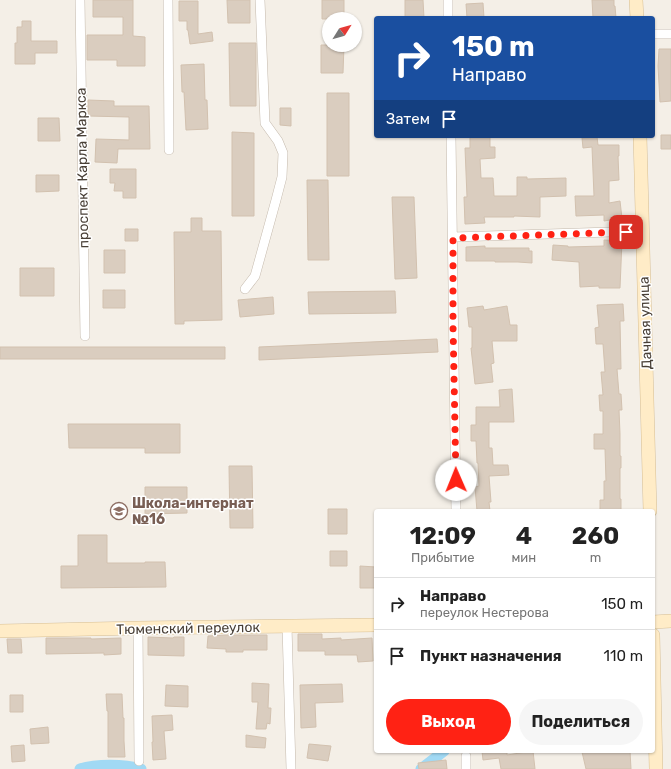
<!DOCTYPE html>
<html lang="ru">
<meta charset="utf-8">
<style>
body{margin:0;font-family:Rubik,sans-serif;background:#f6f6f6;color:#222;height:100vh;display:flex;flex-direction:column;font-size:15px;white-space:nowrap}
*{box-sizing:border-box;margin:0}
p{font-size:13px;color:#767676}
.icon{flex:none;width:22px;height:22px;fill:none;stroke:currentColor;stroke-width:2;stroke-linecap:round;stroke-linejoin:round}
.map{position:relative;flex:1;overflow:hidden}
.panel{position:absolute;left:374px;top:509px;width:281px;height:244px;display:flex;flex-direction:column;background:#fff;border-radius:4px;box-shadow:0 1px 3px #0004}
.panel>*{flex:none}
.banner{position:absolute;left:374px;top:16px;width:281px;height:122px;border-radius:4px;box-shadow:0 1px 3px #0004;background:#1a4fa0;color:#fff;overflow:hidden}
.needle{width:26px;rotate:53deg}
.tools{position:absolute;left:322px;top:12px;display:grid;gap:8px}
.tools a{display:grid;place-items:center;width:40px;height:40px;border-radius:50%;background:#fff;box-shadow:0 1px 3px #0004;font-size:20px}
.pin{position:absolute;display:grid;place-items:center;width:34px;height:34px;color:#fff;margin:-17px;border-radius:8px;box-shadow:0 2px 6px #0006}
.me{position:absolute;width:44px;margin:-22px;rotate:359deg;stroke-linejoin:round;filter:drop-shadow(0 0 3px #0008)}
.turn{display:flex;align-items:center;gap:14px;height:84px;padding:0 12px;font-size:18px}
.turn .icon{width:52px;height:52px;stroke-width:2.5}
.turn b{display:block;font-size:28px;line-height:34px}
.then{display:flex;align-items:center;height:38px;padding:0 12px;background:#0003;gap:8px;font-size:15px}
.eta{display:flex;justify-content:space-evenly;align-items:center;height:68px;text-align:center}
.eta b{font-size:24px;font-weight:700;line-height:28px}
.primary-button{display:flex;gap:8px;margin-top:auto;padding:8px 12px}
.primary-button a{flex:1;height:46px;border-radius:24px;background:#ff2214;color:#fff;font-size:16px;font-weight:700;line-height:46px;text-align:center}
.primary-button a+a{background:#f6f6f6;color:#222}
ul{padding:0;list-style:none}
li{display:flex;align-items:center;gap:12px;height:52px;padding:0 12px;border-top:1px solid #e0e0e0}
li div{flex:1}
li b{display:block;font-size:15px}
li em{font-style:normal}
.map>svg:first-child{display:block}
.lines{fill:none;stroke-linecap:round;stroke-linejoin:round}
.canal{stroke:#a1d9f4;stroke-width:11}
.building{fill:#dacdbf;stroke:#d2c1af}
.street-casing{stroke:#c4b9ac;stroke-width:10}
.secondary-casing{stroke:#d7bf95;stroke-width:14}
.street{stroke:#fff;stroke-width:9}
.secondary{stroke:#ffecc7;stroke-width:13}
.route{stroke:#ff2214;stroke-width:7;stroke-dasharray:0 12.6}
.labels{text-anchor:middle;stroke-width:3;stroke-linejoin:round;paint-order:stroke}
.street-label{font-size:14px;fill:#483f36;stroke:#fff}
.education-label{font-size:14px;font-weight:bold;fill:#785e54;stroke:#fff;text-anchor:start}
</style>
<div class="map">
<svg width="671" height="769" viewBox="0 0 671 769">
<rect width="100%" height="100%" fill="#f4efe7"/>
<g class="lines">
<path class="canal" d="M80,769C96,764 124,764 141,769
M421,769L444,751"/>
</g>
<path class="building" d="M93,0H133V36L145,37V66H117V60H87V35H123V17H93Z
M227,0H250V23H228Z
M322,0H344V19H322Z
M405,0H423L424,18H405Z
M592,0H614V6H615L616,18H593Z
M179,1H198V34L212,32L213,41L190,44L188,30H187V21H179Z
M483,3L484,18H467L466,4Z
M22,21H31V41H57V53H35V64H15V43H17V27H22Z
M229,43H256V106H230Z
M321,45H344L343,73H321Z
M659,49H671V101L660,102L658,66Z
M204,64L205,100H207L208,129L186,130L184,92H182L181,65Z
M327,93H349V176H327Z
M88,100L114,101V106H149L150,149H118L117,163L95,162L96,139L129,140V117L88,116Z
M280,108H291V126L280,125Z
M38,118H59L60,141H38Z
M232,132L254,133V216H232Z
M661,135H671V149H661Z
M470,136H490V147H495V158L480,159L481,178H493L494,196H517V177H527V179L566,178V196L540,197V217L514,216V217H484L485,223L465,224L464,197H467L465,148H470Z
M597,137L598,145H619V156H618L619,180L609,181V203L620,201L622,218L604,221V215L576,216L575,196H594L592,147L583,148L582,138Z
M110,169H136V198H123V191H114L115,183H110Z
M36,175H59V191L36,192Z
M307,180H328L329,260H308Z
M392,197H414L417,278L395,279Z
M191,218H202V231H221L222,320L184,321V324H175L174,232H191Z
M125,229H138V241H125Z
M604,240L622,241L620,288H599V286L580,287L579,262L552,260L553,245L568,246V247L604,246Z
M485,246V248H529V251H532V263L518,262H495V261H466V247Z
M104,250H125V273H104Z
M20,268H54V296H20Z
M103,290H125V308H103Z
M395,291L396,313L309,314L308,292Z
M273,297L274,314L240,317L238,300Z
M623,304L624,321H620L621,369H617L619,394H621L622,410H619L620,434V456H621V468H620V499H621V511H600V500H604V481H606L605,449H594V434H603V411H600L599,395H603L601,372H605L603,344H596L595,328L599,327L597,305Z
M483,306L484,310L507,306L510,325H517V341H492L494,363L491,364L493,382L475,384L471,348H472V327H469L467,308Z
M437,339L438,352L259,360V347Z
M0,347H225V359H0Z
M512,389L514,422H489V448H492L493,465H508L509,475L489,476L491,502H489L490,511H477L475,487L479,486L478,463H477L476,441H471V425H476V407H500L499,390Z
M68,424H180V453H145V448H69Z
M229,466H252L253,528H230Z
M145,487H187V513L145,514Z
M328,509H347V534H328Z
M78,535H107V563H145V562H165L166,587L61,588V566H78Z
M330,551H347V566H330Z
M360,566L376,567V588H360Z
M298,634H322V639L341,638V640L372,638L373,661L358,662L357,655H325V651H298Z
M226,635H267V650H243V652H226V649L207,648L208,636Z
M148,637L173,638L174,637H184V656L148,655Z
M46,638H91V639L121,638V654L104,655V653L46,654Z
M7,639H21L22,653H8Z
M252,683L269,684L268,708H271L270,724L267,723L266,729H256L258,702H252Z
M342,684L343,702L315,703L316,727L301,728L300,685Z
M166,685L188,686V707L165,706Z
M106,694H122L123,718H124V741L125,757H108V711H107Z
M10,695H23V712H10Z
M172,715L173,730L164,731L166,759L153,760L152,742H153L152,716Z
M48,727L49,743L31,744L30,729Z
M246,735L266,738L265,748L246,747Z
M309,744L331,746L328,761L307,758Z
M24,745L25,761L12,762L11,746Z
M482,751H507V755L533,751L535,769H501L499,758L483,760Z
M588,751H630L631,769H586L582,752Z
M446,760L447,769H419L418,763Z"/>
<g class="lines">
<g class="street-casing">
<path id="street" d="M80,0L85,336
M168,0L169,150
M448,0V18
M653,34H671
M451,136L456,511
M453,237L642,231
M245,289L255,276L276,200L282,177L283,153L278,141L265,123L260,0
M287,626L291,769
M138,628L139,761
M466,756V769"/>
</g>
<g class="secondary-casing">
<path id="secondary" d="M636,0L637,18
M640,136L650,511
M653,622L671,621
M0,631L138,628L376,625
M653,635L656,769"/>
</g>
<use href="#street" class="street"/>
<use href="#secondary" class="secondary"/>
</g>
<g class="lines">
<path class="route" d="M456,480L453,325V238L626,232"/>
</g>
<defs>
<g id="school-ring" transform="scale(0.9)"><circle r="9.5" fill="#fff" stroke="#8d6e63" stroke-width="1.5"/><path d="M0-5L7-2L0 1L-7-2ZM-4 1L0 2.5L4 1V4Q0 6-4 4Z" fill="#8d6e63"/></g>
</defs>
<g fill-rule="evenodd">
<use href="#school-ring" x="119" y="511"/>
</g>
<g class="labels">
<g class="street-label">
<text transform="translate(82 168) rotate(-91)" y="5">проспект Карла Маркса</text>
<text transform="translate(645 323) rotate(-92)" y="5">Дачная улица</text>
<text transform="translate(188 628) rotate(-1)" y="5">Тюменский переулок</text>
</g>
<g class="education-label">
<text x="132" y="508">Школа-интернат<tspan x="132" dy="16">№16</tspan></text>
</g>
</g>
</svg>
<div class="tools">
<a><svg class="needle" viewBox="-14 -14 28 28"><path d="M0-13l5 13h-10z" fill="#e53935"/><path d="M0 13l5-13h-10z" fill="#767676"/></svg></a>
</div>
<div class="pin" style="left:626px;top:232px;background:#d93025"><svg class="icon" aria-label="arrive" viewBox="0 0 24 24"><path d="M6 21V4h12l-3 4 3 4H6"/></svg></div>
<svg class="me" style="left:456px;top:480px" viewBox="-20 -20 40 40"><circle r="19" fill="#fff"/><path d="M0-13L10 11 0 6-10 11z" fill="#ff2214"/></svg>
<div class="banner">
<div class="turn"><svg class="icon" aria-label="right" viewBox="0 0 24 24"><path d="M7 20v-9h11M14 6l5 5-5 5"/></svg><div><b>150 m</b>Направо</div></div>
<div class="then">Затем<svg class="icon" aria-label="arrive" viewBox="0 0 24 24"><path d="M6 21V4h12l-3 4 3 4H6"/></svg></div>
</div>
<section class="panel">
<div class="eta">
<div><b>12:09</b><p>Прибытие</p></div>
<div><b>4</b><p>мин</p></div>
<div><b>260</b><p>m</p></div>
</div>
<ul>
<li><svg class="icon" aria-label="right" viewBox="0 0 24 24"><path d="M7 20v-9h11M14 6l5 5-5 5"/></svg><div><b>Направо</b><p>переулок Нестерова</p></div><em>150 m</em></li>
<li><svg class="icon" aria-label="arrive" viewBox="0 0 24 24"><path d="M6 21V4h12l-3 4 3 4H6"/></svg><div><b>Пункт назначения</b></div><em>110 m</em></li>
</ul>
<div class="primary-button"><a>Выход</a><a>Поделиться</a></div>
</section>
</div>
